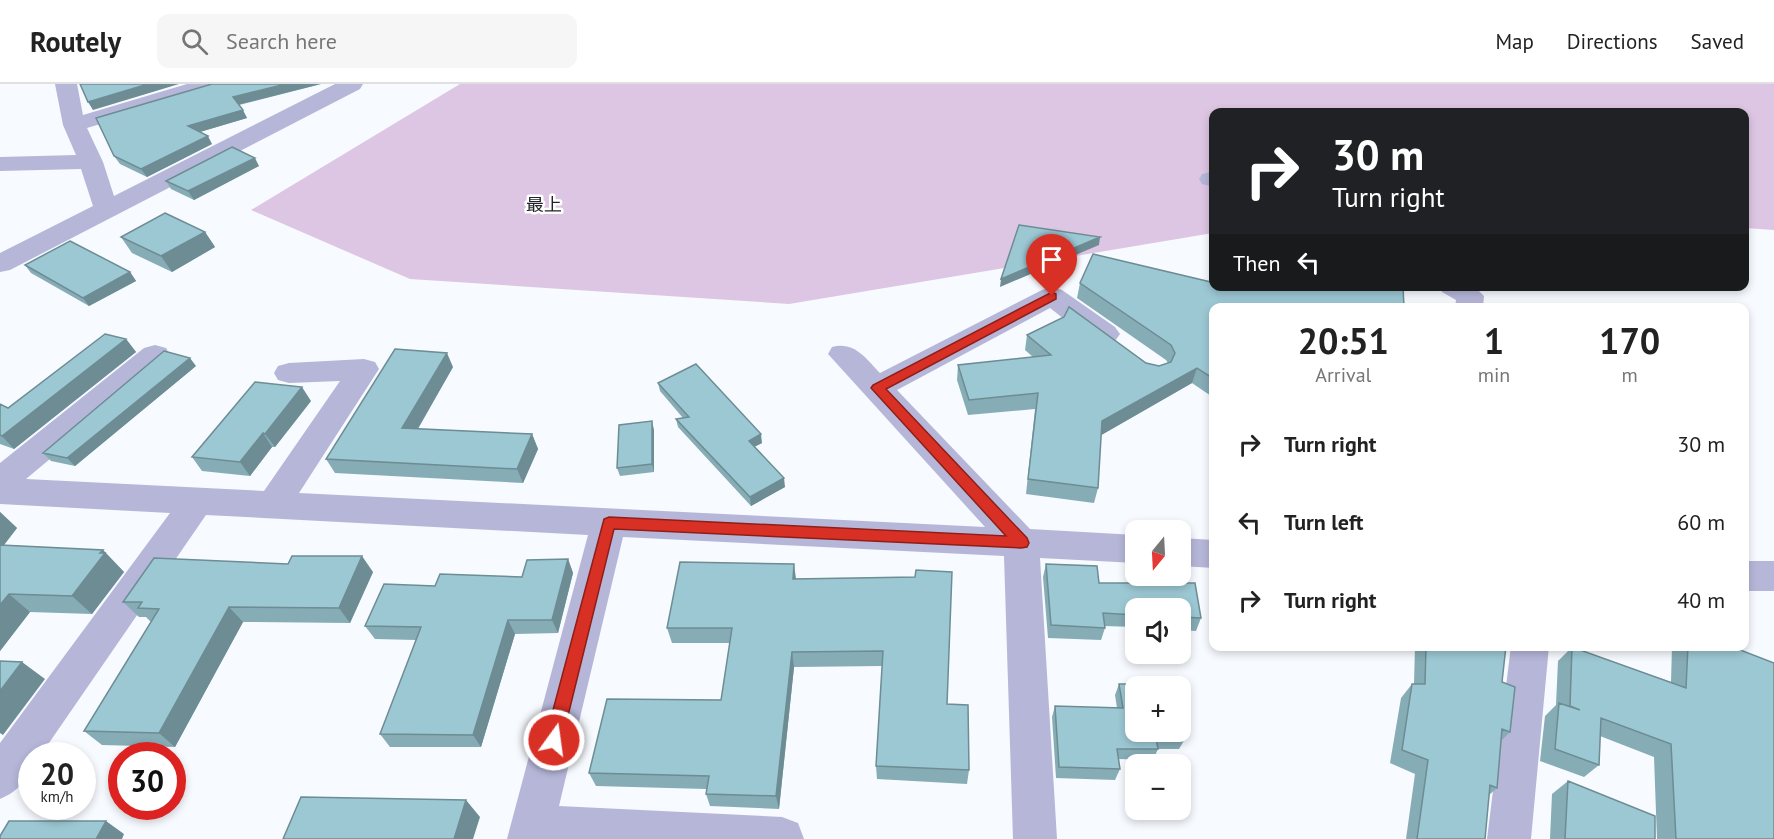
<!DOCTYPE html>
<meta charset="utf-8">
<style>
body{margin:0;font-family:"PT Sans","Noto Sans JP",sans-serif;background:#f6f6f6;color:#222;height:100vh;display:flex;flex-direction:column;font-size:22px;white-space:nowrap}
*{box-sizing:border-box;margin:0}
p{font-size:20px;color:#767676}
.icon{flex:none;width:33px;height:33px;fill:none;stroke:currentColor;stroke-width:2;stroke-linecap:round;stroke-linejoin:round}
.map{position:relative;flex:1;overflow:hidden}
.drawer{position:absolute;left:1209px;top:219px;width:540px;height:348px;display:flex;flex-direction:column;background:#fff;border-radius:12px;box-shadow:0 3px 9px #0003}
.drawer>*{flex:none}
.hud{position:absolute;left:1209px;top:24px;width:540px;height:183px;border-radius:12px;box-shadow:0 3px 9px #0003;background:#202124;color:#fff;overflow:hidden}
.needle{width:39px;rotate:198deg}
.tools{position:absolute;left:1125px;top:436px;display:grid;gap:12px}
.tools a{display:grid;place-items:center;width:66px;height:66px;border-radius:12px;background:#fff;box-shadow:0 3px 9px #0003;font-size:30px}
.speed{position:absolute;left:18px;top:658px;display:flex;gap:12px;font-size:30px;font-weight:700;text-align:center}
.speed>*{display:grid;place-content:center;width:78px;height:78px;border-radius:50%;background:#fff;box-shadow:0 3px 9px #0003;line-height:1}
.speed small{font-size:15px;font-weight:400}
.speed .limit{border:9px solid #d22;background:#fff;color:#111}
.pin{position:absolute;display:grid;place-items:center;width:51px;height:51px;color:#fff;margin:-62px -26px;border-radius:50% 50% 50% 0;rotate:-45deg;box-shadow:0 0 6px #0007}
.pin .icon{rotate:45deg}
.me{position:absolute;width:66px;margin:-33px;rotate:14deg;stroke-linejoin:round;filter:drop-shadow(0 0 4px #0008)}
.turn{display:flex;align-items:center;gap:21px;height:126px;padding:0 24px;font-size:27px}
.turn .icon{width:78px;height:78px;stroke-width:2.5}
.turn b{display:block;font-size:42px;line-height:51px}
.then{display:flex;align-items:center;height:57px;padding:0 24px;background:#0003;gap:12px;font-size:22px}
.eta{display:flex;justify-content:space-evenly;align-items:center;height:102px;text-align:center}
.eta b{font-size:36px;font-weight:700;line-height:42px}
ul{padding:0;list-style:none}
li{display:flex;align-items:center;gap:18px;height:78px;padding:0 24px}
li div{flex:1}
li b{display:block;font-size:22px}
li em{font-style:normal}
header{display:flex;align-items:center;gap:36px;box-sizing:border-box;height:84px;padding:0 30px;background:#fff;border-bottom:2px solid #e0e0e0}
header strong{font-size:28px}
nav{display:flex;gap:33px;margin-inline-start:auto;font-size:21px}
.search{width:420px;height:54px;background:#f6f6f6;display:flex;align-items:center;gap:15px;box-sizing:border-box;padding:0 21px;border-radius:12px;color:#767676;font-size:22px}
.map>svg:first-child{display:block}
.green{fill:#ddc6e3}
.lines{fill:none;stroke-linecap:round;stroke-linejoin:round}
.minor{fill:#b6b6d9;fill-rule:evenodd}
.wall{fill:#86acb6}
.shaded-wall{fill:#6d8c94}
.building{fill:#9cc8d4;stroke:#6d8c94;stroke-width:1.5}
.route{fill:#d93025;stroke:#8d1f18;stroke-width:1.5}
.labels{text-anchor:middle;stroke-width:5;stroke-linejoin:round;paint-order:stroke}
.far-quarter-label{font-size:18px;fill:#212428;stroke:#fff}
</style>
<header>
<strong>Routely</strong>
<div class="search"><svg class="icon" aria-label="search" viewBox="0 0 24 24"><circle cx="10" cy="10" r="6"/><path d="M15 15l6 6"/></svg>Search here</div>
<nav><a>Map</a><a>Directions</a><a>Saved</a></nav>
</header>
<div class="map">
<svg width="1774" height="755" viewBox="0 0 1774 755">
<rect width="100%" height="100%" fill="#f7fafe"/>
<path class="green" d="M460,0H1774V146L1745,144L1744,28H1214L1213,149L789,220L410,195L251,126Z"/>
<g class="lines">
<path class="minor" d="M55,0H77L83,31L187,0H221L218,5L87,44L103,78L114,112L335,0H363L360,5L10,186L0,188V169L93,122L81,85L0,87V73L76,71L63,41Z
M1211,88H1214V103L1202,100L1199,95L1202,90Z
M1439,202H1474L1484,212L1483,224H1455L1456,216L1442,208Z
M1052,203L1062,206L1115,243L1120,250L1115,257C1091,263 1069,238 1050,224L897,306L1030,445L1136,451V479L1040,474L1057,755H1013L1004,472L623,453L559,722L782,733L798,739L804,755H507L588,451L206,431L40,672H32C32,693 19,707 0,715V659L170,429L0,420V379L144,264L155,261L166,264L170,271L166,278L26,395L264,407L340,297L289,299L278,296L274,289L278,282L289,279L364,275L375,278L379,285L299,409L985,443L828,270L832,263C855,257 866,275 880,289L1042,206Z
M1180,454L1214,456V484L1180,482Z
M1744,477H1774V507H1744Z
M1511,562H1549L1531,755H1487Z"/>
</g>
<path class="wall" d="M321,0L239,21L247,34L200,48L212,60L147,93L120,80L114,72L96,34Z
M259,82L194,116L171,105L166,97Z
M205,148L215,163L172,188L132,169L121,153Z
M1214,179V314L1192,299L1101,351L1098,404L1094,419L1026,410L1035,325L968,331L957,296L958,281L1033,273L1025,266L1027,251L1159,282L1168,279L1166,276L1077,214L1080,199L1209,198Z
M25,181L130,188L136,197L89,222L31,189Z
M126,255L136,268L14,365L0,360V320L8,324Z
M196,282L75,382L51,377L43,369Z
M453,283L418,345L532,350L538,365L523,399L335,389L326,375Z
M658,299L762,359L754,363L785,403L751,422L678,343L676,335L683,334L660,307Z
M311,317L275,363H272L250,392L202,387L192,373Z
M654,346V388L620,392L617,384Z
M0,428L17,444L4,461L103,466L124,488L92,530L30,528L0,567Z
M568,475L573,489L558,549L515,550L481,663H390L380,650L416,556L375,555L365,542L435,502L522,493Z
M1046,480L1097,482L1099,499H1195L1201,534L1196,547L1180,546V525H1136V543L1104,542L1105,544L1101,556L1048,554L1043,493Z
M373,488L350,539L243,538L175,663L102,661L84,647L151,538L146,533H139L123,518Z
M796,495L947,620L969,686L967,700L877,695L876,682L882,582L794,583L779,725L710,722L706,710V705L596,702L589,689L721,616L730,559H672L667,544Z
M1415,562H1506L1502,598L1510,648L1501,657L1497,704L1489,711L1485,755H1406L1415,690L1390,679L1401,614L1412,600H1414Z
M1672,562H1730L1774,755H1657L1654,673L1600,652L1599,681L1584,693L1540,677L1545,632L1556,621L1558,577L1572,563L1671,598Z
M1119,600L1185,655L1179,665H1158L1153,676L1118,675L1120,685L1115,696L1056,694L1052,633L1055,622L1117,624L1115,611Z
M1568,697L1655,755H1550L1552,710Z"/>
<path class="shaded-wall" d="M148,0H179L93,26L88,18Z
M286,0H321L237,21L233,13Z
M243,26L247,34L193,50L188,42Z
M208,52L212,60L147,93L141,85Z
M255,74L259,82L194,116L188,107Z
M205,148L215,163L172,188L161,172Z
M1100,153L1099,161L1000,203L1001,195Z
M130,188L136,197L89,222L83,214Z
M126,255L136,268L14,365L2,352Z
M447,269L453,283L410,358L402,344Z
M190,274L196,282L75,382L67,374Z
M1197,284L1192,299L1098,353L1102,337Z
M302,303L311,317L275,363L265,350Z
M652,337L654,346V388L652,380Z
M263,349L272,363L250,392L240,378Z
M532,350L538,365L523,399L517,385Z
M761,350L762,359L750,365L749,357Z
M784,394L785,403L751,422L750,413Z
M0,428L17,444L0,466Z
M103,466L124,488L92,530L72,512Z
M362,472L373,488L350,539L339,524Z
M568,475L573,489L558,549L552,536Z
M794,480L796,495H793Z
M9,510L30,528L0,567V521Z
M229,523L243,538L175,663L159,649Z
M508,536L515,550L481,663L473,651Z
M792,568L794,583L779,725L776,712Z
M22,578L45,595L3,651L0,649V607Z
M466,716L480,733L473,755H454Z
M106,737L124,750L122,755H96Z"/>
<path class="building" d="M80,0H148L88,18Z
M212,0H286L233,13L243,26L188,42L208,52L141,85L114,72L96,34Z
M232,63L255,74L188,107L166,97Z
M165,129L205,148L161,172L121,153Z
M1019,141L1100,153L1001,195Z
M70,157L130,188L83,214L25,181Z
M1093,170L1211,198L1214,185V202H1403L1404,224H1214V295L1197,284L1102,337L1098,404L1028,395L1038,309L969,316L958,281L1051,271L1027,251L1064,233L1069,223L1146,279L1159,282L1171,278L1175,269L1171,261L1080,199Z
M105,250L126,255L2,352L0,351V320L8,324Z
M395,265L447,269L402,344L532,350L517,385L326,375Z
M164,267L190,274L67,374L43,369Z
M696,280L761,350L749,357L784,394L750,413L676,335L689,333L658,299Z
M255,298L302,303L265,350L263,349L240,378L192,373Z
M652,337V380L617,384L619,341Z
M0,461L103,466L100,469H105L72,512L9,510L0,521Z
M292,472H362L339,524L229,523L159,649L84,647L159,525L138,524L142,518H123L154,474L288,480Z
M568,475L552,536H508L473,651L380,650L421,543L365,542L384,500L435,502L440,490L522,493L527,476Z
M680,478L794,480L793,495L915,493L916,486L952,488L947,620L968,621L969,686L876,682L883,567L792,568L776,712L706,710L709,692L589,689L607,615L721,616L732,544H667Z
M1046,480L1097,482L1099,499H1195L1201,534L1180,533V525H1136V531L1103,529L1105,544L1051,541Z
M1426,562H1506L1502,598L1515,603L1510,648L1502,645L1497,704L1490,701L1485,755H1417L1428,676L1402,666L1412,600H1425Z
M1688,562H1730L1774,579V755H1676L1671,660L1601,634L1599,681L1555,665L1559,619L1580,626L1570,622L1572,563L1686,604Z
M0,577L22,578L0,607Z
M1119,600H1174V603H1136V648H1180V634L1185,655L1156,654L1158,665H1117L1120,685L1059,683L1055,622L1123,624Z
M1568,697L1655,732V755H1565Z
M301,713L466,716L454,755H283Z
M9,737H106L96,755H0V752Z"/>
<path class="route" d="M1052,208L1056,210V215L886,305L1027,454L1029,459L1027,463L1021,464L614,445L562,656L560,662L554,664L548,662L545,656L604,435L609,433L1006,452L871,304L873,301Z"/>
<g class="labels">
<g class="far-quarter-label">
<text x="544" y="127">最上</text>
</g>
</g>
</svg>
<div class="tools">
<a><svg class="needle" viewBox="-14 -14 28 28"><path d="M0-13l5 13h-10z" fill="#e53935"/><path d="M0 13l5-13h-10z" fill="#767676"/></svg></a>
<a><svg class="icon" aria-label="sound" viewBox="0 0 24 24"><path d="M4 9h4l5-4v14l-5-4H4zM17 9q2 3 0 6"/></svg></a>
<a>+</a>
<a>−</a>
</div>
<div class="speed"><div>20<small>km/h</small></div><div class="limit">30</div></div>
<div class="pin" style="left:1052px;top:212px;background:#d93025"><svg class="icon" aria-label="arrive" viewBox="0 0 24 24"><path d="M6 21V4h12l-3 4 3 4H6"/></svg></div>
<svg class="me" style="left:554px;top:656px" viewBox="-20 -20 40 40"><circle r="17" fill="#d93025" stroke="#fff" stroke-width="3"/><path d="M0-11L8 9 0 5-8 9z" fill="#fff"/></svg>
<div class="hud">
<div class="turn"><svg class="icon" aria-label="right" viewBox="0 0 24 24"><path d="M7 20v-9h11M14 6l5 5-5 5"/></svg><div><b>30 m</b>Turn right</div></div>
<div class="then">Then<svg class="icon" aria-label="left" viewBox="0 0 24 24"><path d="M17 20v-9H6M10 6l-5 5 5 5"/></svg></div>
</div>
<section class="drawer">
<div class="eta">
<div><b>20:51</b><p>Arrival</p></div>
<div><b>1</b><p>min</p></div>
<div><b>170</b><p>m</p></div>
</div>
<ul>
<li><svg class="icon" aria-label="right" viewBox="0 0 24 24"><path d="M7 20v-9h11M14 6l5 5-5 5"/></svg><div><b>Turn right</b></div><em>30 m</em></li>
<li><svg class="icon" aria-label="left" viewBox="0 0 24 24"><path d="M17 20v-9H6M10 6l-5 5 5 5"/></svg><div><b>Turn left</b></div><em>60 m</em></li>
<li><svg class="icon" aria-label="right" viewBox="0 0 24 24"><path d="M7 20v-9h11M14 6l5 5-5 5"/></svg><div><b>Turn right</b></div><em>40 m</em></li>
</ul>
</section>
</div>
